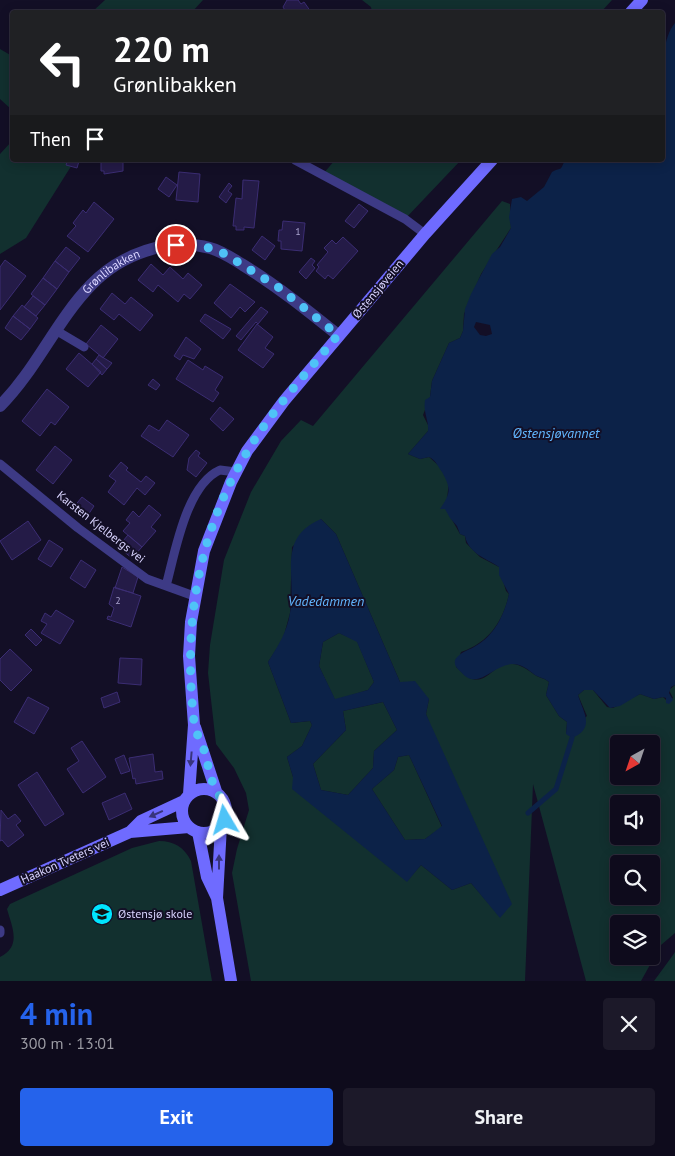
<!DOCTYPE html>
<meta charset="utf-8">
<style>
body{margin:0;font-family:"PT Sans",sans-serif;background:#1c1929;color:#f1f3f6;height:100vh;display:flex;flex-direction:column;font-size:19px;white-space:nowrap}
*{box-sizing:border-box;margin:0}
p{font-size:16px;color:#9b9ba3}
.icon{flex:none;width:28px;height:28px;fill:none;stroke:currentColor;stroke-width:2;stroke-linecap:round;stroke-linejoin:round}
.map{position:relative;height:981px;overflow:hidden}
.sheet{display:flex;flex-direction:column;background:#0e0b1c;flex:1}
.sheet>*{flex:none}
.banner{position:absolute;left:10px;top:10px;width:655px;height:152px;border-radius:5px;box-shadow:0 2px 12px #0003,0 0 0 1px #2e2b3b;background:#202124;color:#fff;overflow:hidden}
.needle{width:32px;rotate:220deg}
.controls{position:absolute;left:610px;top:735px;display:grid;gap:10px}
.controls a{display:grid;place-items:center;width:50px;height:50px;border-radius:5px;background:#0e0b1c;box-shadow:0 2px 12px #0003,0 0 0 1px #2e2b3b;font-size:25px}
.pin{position:absolute;display:grid;place-items:center;width:42px;height:42px;color:#fff;margin:-21px;border:2px solid #fff;border-radius:50%;box-shadow:0 1px 5px #0007}
.me{position:absolute;width:55px;margin:-28px;rotate:353deg;stroke-linejoin:round;filter:drop-shadow(0 0 4px #0008)}
.turn{display:flex;align-items:center;gap:18px;height:105px;padding:0 20px;font-size:22px}
.turn .icon{width:65px;height:65px;stroke-width:2.5}
.turn b{display:block;font-size:35px;line-height:42px}
.then{display:flex;align-items:center;height:48px;padding:0 20px;background:#0003;gap:10px;font-size:19px}
.round{display:grid;place-items:center;flex:none;width:52px;height:52px;border-radius:5px;background:#1c1929}
.headline{display:flex;align-items:center;justify-content:space-between;height:85px;padding:0 20px}
h1{font-size:30px;font-weight:700;line-height:38px;color:#2563eb}
.action{display:flex;gap:10px;margin-top:auto;padding:10px 20px}
.action a{flex:1;height:58px;border-radius:5px;background:#2563eb;color:#fff;font-size:20px;font-weight:700;line-height:58px;text-align:center}
.action a+a{background:#1c1929;color:#f1f3f6}
.map>svg:first-child{display:block}
.green{fill:#12302f;fill-rule:evenodd}
.water{fill:#0c2248;fill-rule:evenodd}
.lines{fill:none;stroke-linecap:round;stroke-linejoin:round}
.stream{stroke:#0c2248;stroke-width:5}
.building{fill:#241b47;stroke:#3b2d73}
.lane{stroke:#3d3a85;stroke-width:9}
.street{stroke:#3d3a85;stroke-width:12}
.secondary{stroke:#6f6bff;stroke-width:12}
.oneway{fill:#38347d}
.route{stroke:#4fc3f7;stroke-width:9;stroke-dasharray:0 16.2}
.labels{text-anchor:middle;stroke-width:4;stroke-linejoin:round;paint-order:stroke}
.number-label{font-size:10px;fill:#aca6d1}
.street-label{font-size:12px;fill:#d9d4ff;stroke:#130f26}
.poi-label{font-size:12px;fill:#d9d4ff;stroke:#130f26;text-anchor:start}
.water-label{font-size:14px;font-style:italic;fill:#62b6ff;stroke:#130f26}
</style>
<div class="map">
<svg width="675" height="981" viewBox="0 0 675 981">
<rect width="100%" height="100%" fill="#130f26"/>
<path class="green" d="M105,0H203L192,12H92Z
M362,0H612L601,12H372L371,7Z
M0,49L12,56V110L0,99Z
M12,141V160H75L26,238L0,254V154Z
M335,160H461L405,219L323,174Z
M502,201L510,204L511,228L481,274L464,314L463,331L460,338L449,343L432,381L430,397L423,415L429,427L428,431L408,454L420,459L429,457L439,466L449,481L446,509L460,534L465,536L466,543L480,557L499,567L506,591L509,594C503,622 488,643 461,652L456,667C461,671 465,677 472,679C494,685 497,645 535,675C539,678 545,678 549,682L546,695L559,716L567,722L566,734L587,716L578,695L584,690H593L607,707L613,708L640,694L654,699L663,697L667,701L673,698L669,690L675,685V933L661,945L641,981H586L533,784L525,981H251L232,873L237,849L249,810L246,793L234,768L216,744L208,673L210,645L224,560L251,492L281,441L301,420L313,426ZM321,519L336,534L400,682L429,699L426,714L500,917L471,883L452,890L421,865L407,881L293,777L287,757L302,746L312,725L310,721L291,723L268,662L283,639L290,613L292,547ZM619,744H651V776H619ZM619,804H651V836H619ZM619,864H651V896H619ZM619,924H651V956H619Z
M339,633L357,641L374,682L368,690L335,700L319,666L323,642Z
M383,702L397,730L374,751L373,768L348,795L321,790L313,764L346,730L343,711Z
M409,755L442,827L425,839L405,840L372,789L394,770L398,757Z
M159,841C174,841 184,847 191,861L212,981H0V957C22,946 12,927 7,909L10,904L132,848Z
M675,952V981H654L673,955Z"/>
<path class="water" d="M675,23V685L671,687L669,693L673,700L669,704L666,703V698L663,697L654,699L640,694L620,706L610,708L593,690H584L578,695C583,712 596,728 572,738L566,734L567,722L559,716L546,695L549,682C545,678 540,678 535,675C528,670 523,664 512,664C492,665 478,692 461,672C457,668 454,666 455,660C460,652 467,651 474,647C494,636 504,616 509,594L499,575V567C486,558 469,554 465,536L460,534L457,526L450,518L445,509H440C451,493 451,488 442,472C438,467 436,460 429,457L420,459L408,454L428,431C429,420 423,413 425,400L430,397L432,381L449,343L460,338L463,331L465,309L471,294L492,254L500,247L511,228L509,217L512,199L521,197L527,201L544,187L552,172C563,166 559,173 565,160H662C662,128 655,45 675,23ZM476,322L490,325L492,334L486,336L480,335L474,327Z
M321,519L336,534L400,682L415,681L429,699L426,714L512,904L500,918L471,883L452,890L421,865L407,882L292,789L293,777L287,757L302,746L312,725L310,721L291,723L268,662C278,646 287,632 290,613C297,576 276,538 321,519ZM339,633L357,642L374,682L368,690L335,699L319,666L323,642ZM383,702L397,730L374,751L373,768L348,795L321,790L313,764L346,730L343,711ZM409,755L442,826L425,839L405,840L372,789L394,770L398,757Z"/>
<g class="lines">
<path class="stream" d="M528,813L556,789L572,738"/>
</g>
<path class="building" d="M287,0H298L301,4L304,2L311,12H286L283,7Z
M68,160L79,161L77,168L66,165Z
M101,160H123V171L104,174V171H101Z
M179,172L200,174L198,202L176,200Z
M166,177L177,185L169,197L158,189Z
M243,180L259,181L254,228L244,227V230H236V226H233L236,198L242,199Z
M229,183L232,186L228,191L232,194L226,203L219,197Z
M94,202L114,219L88,252L67,236L76,226L73,223L83,210L86,213Z
M359,204L368,211L354,228L345,221Z
M283,221L305,223L302,251L281,249V241H278L279,230H282Z
M262,236L275,246L265,260L252,250Z
M343,237L358,251L333,279L328,275L325,279L316,271L319,267L317,265L328,252L324,248L332,240L336,244Z
M66,247L80,258L69,272L55,261Z
M311,258L315,261L312,265L315,268L306,279L299,272Z
M5,260L26,276L0,310V267Z
M55,261L69,272L57,289L43,278Z
M151,264L163,275L170,267L183,279L188,273L202,285L190,299L184,294L178,302L158,285L153,292L138,280Z
M43,278L57,289L45,305L31,294Z
M230,284L255,302L245,312L240,307L231,318L214,303Z
M112,293L125,304L131,297L153,315L140,331L119,314L114,320L100,309Z
M33,296L45,305L36,316L24,307Z
M22,305L38,318L30,329L13,316Z
M261,307L268,312L258,324L256,322L241,340L236,336Z
M205,314L231,329L223,339L200,321Z
M13,316L30,329L21,340L5,328Z
M257,324L273,337L265,348L274,354L263,368L238,350Z
M101,325L118,339L103,358L86,344Z
M186,337L201,349L194,359L183,355L180,360L174,356Z
M79,353L101,372L88,387L66,369Z
M99,355L112,363L107,369L96,359Z
M96,359L107,369L102,375L92,364Z
M188,360L203,370L205,366L223,377L215,390L219,393L213,402L176,379Z
M153,379L160,385L156,390L148,385Z
M47,389L69,407L55,425L51,422L40,436L22,421Z
M220,407L234,419L223,431L210,419Z
M167,420L189,435L173,457L141,436L149,425L159,431Z
M55,446L72,460L53,484L36,470Z
M196,450L200,453L198,456L207,463L196,477L187,470L189,458Z
M121,462L128,468L126,470L141,482L146,476L155,483L145,495L137,488L124,505L108,492L116,481L109,476Z
M82,497L94,506L86,518L73,508Z
M149,505L161,515L151,527L156,531L142,547L123,531L130,523L126,520L133,511L139,517Z
M28,521L41,540L12,560L0,541Z
M128,535L142,547L132,558L118,547Z
M49,540L63,549L51,567L38,559Z
M81,560L96,570L85,588L70,578Z
M122,567L138,577L133,593L115,588Z
M114,587L141,596L131,627L107,619L108,616L111,617L114,608L109,604Z
M56,610L74,621L60,644L41,633L47,624L41,621L45,613L51,617Z
M31,629L42,640L36,646L25,635Z
M10,649L32,670L11,691L0,680V659Z
M120,658L142,659L141,685L118,683Z
M117,692L120,702L104,708L101,698Z
M28,697L49,708L34,734L14,722Z
M82,741L106,777L83,793L67,769L79,761L71,748Z
M153,754L155,772L162,771L163,779L136,784L135,778L133,779L129,758Z
M124,755L130,771L121,774L115,759Z
M37,772L64,814L45,826L18,785Z
M125,793L132,809L109,820L102,803Z
M1,810L8,819L15,814L21,821L16,825L24,835L8,847L2,840L0,841Z"/>
<g class="lines">
<path class="lane" d="M295,160L405,219L425,234
M57,331L84,347
M0,464L78,528L147,579L194,596
M166,586C175,553 186,485 220,470L236,472
M0,930V933"/>
<path class="street" id="s1" d="M0,406C36,370 56,321 91,285C121,254 168,237 210,248C222,251 233,259 243,265C277,286 307,310 338,335"/>
<path class="secondary" d="M631,12L642,0
M195,727L216,791
M182 811a22 22 0 1 1 44 0a22 22 0 1 1-44 0Z
M189,794L194,725L189,656L191,622L204,551L231,482L247,451L284,401L425,234L492,160
M130,832L189,827
M198,832L207,877L217,898L231,981
M0,890L130,832L141,821L184,801
M217,898L221,826"/>
</g>
<defs><path id="oneway-solid" d="M-6-.8H1V-3.2L6.5 0L1 3.2V.8H-6Z" transform="scale(1.25)"/></defs>
<g class="oneway">
<use href="#oneway-solid" transform="translate(191 759) rotate(95)"/>
<use href="#oneway-solid" transform="translate(156 814) rotate(156)"/>
<use href="#oneway-solid" transform="translate(219 862) rotate(-90)"/>
</g>
<g class="lines">
<path class="route" d="M176,245L211,248L225,254L278,287L338,335C307,373 272,410 247,452C197,535 183,626 194,722C195,732 201,741 204,750C208,763 210,779 216,790C222,803 230,802 225,820"/>
</g>
<defs>
<g id="school-disc" transform="scale(1.125)"><circle r="9.5" fill="#00e5ff" stroke="#130f26"/><path d="M0-5L7-2L0 1L-7-2ZM-4 1L0 2.5L4 1V4Q0 6-4 4Z" fill="#111"/></g>
</defs>
<g fill-rule="evenodd">
<use href="#school-disc" x="102" y="914"/>
</g>
<g class="labels">
<g class="number-label">
<text x="298" y="235">1</text>
<text x="118" y="604">2</text>
</g>
<g class="street-label">
<text dy="4" stroke="none"><textPath href="#s1" startOffset="176">Grønlibakken</textPath></text>
<text transform="translate(378 289) rotate(-50)" y="4">Østensjøveien</text>
<text transform="translate(101 527) rotate(38)" y="4">Karsten Kjelbergs vei</text>
<text transform="translate(65 861) rotate(-24)" y="4">Haakon Tveters vei</text>
</g>
<g class="poi-label">
<text x="118" y="918">Østensjø skole</text>
</g>
<g class="water-label">
<text x="556" y="438">Østensjøvannet</text>
<text x="326" y="606">Vadedammen</text>
</g>
</g>
</svg>
<div class="controls">
<a><svg class="needle" viewBox="-14 -14 28 28"><path d="M0-13l5 13h-10z" fill="#e53935"/><path d="M0 13l5-13h-10z" fill="#9b9ba3"/></svg></a>
<a><svg class="icon" aria-label="sound" viewBox="0 0 24 24"><path d="M4 9h4l5-4v14l-5-4H4zM17 9q2 3 0 6"/></svg></a>
<a><svg class="icon" aria-label="search" viewBox="0 0 24 24"><circle cx="10" cy="10" r="6"/><path d="M15 15l6 6"/></svg></a>
<a><svg class="icon" aria-label="layers" viewBox="0 0 24 24"><path d="M12 4l9 5-9 5-9-5zM3 14l9 5 9-5"/></svg></a>
</div>
<div class="pin" style="left:176px;top:245px;background:#d93025"><svg class="icon" aria-label="arrive" viewBox="0 0 24 24"><path d="M6 21V4h12l-3 4 3 4H6"/></svg></div>
<svg class="me" style="left:225px;top:820px" viewBox="-20 -20 40 40"><path d="M0-17L14 15 0 8-14 15z" fill="#4fc3f7" stroke="#fff" stroke-width="4"/></svg>
<div class="banner">
<div class="turn"><svg class="icon" aria-label="left" viewBox="0 0 24 24"><path d="M17 20v-9H6M10 6l-5 5 5 5"/></svg><div><b>220 m</b>Grønlibakken</div></div>
<div class="then">Then<svg class="icon" aria-label="arrive" viewBox="0 0 24 24"><path d="M6 21V4h12l-3 4 3 4H6"/></svg></div>
</div>
</div>
<section class="sheet">
<div class="headline"><div><h1>4 min</h1><p>300 m · 13:01</p></div><a class="round"><svg class="icon" aria-label="close" viewBox="0 0 24 24"><path d="M6 6l12 12M18 6L6 18"/></svg></a></div>
<div class="action"><a>Exit</a><a>Share</a></div>
</section>
